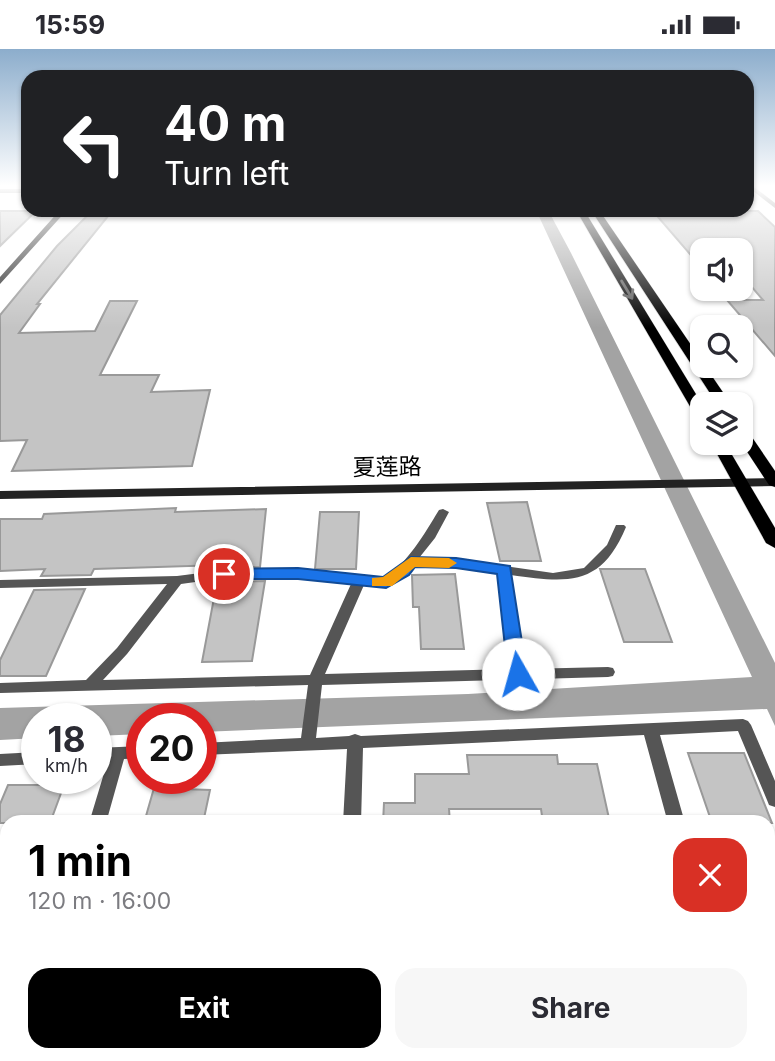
<!DOCTYPE html>
<meta charset="utf-8">
<style>
body{margin:0;font-family:Inter,"Noto Sans SC",sans-serif;background:#f7f7f7;color:#2b2b33;height:100vh;display:flex;flex-direction:column;font-size:26px;white-space:nowrap}
*{box-sizing:border-box;margin:0}
p{font-size:23px;color:#7c7c81}
.icon{flex:none;width:38px;height:38px;fill:none;stroke:currentColor;stroke-width:2;stroke-linecap:round;stroke-linejoin:round}
.map{position:relative;flex:1;overflow:hidden}
.sheet{position:absolute;left:0px;top:766px;width:775px;height:247px;display:flex;flex-direction:column;background:#fff;border-radius:21px 21px 0 0;box-shadow:0 2px 5px #0004}
.sheet>*{flex:none}
.hud{position:absolute;left:21px;top:21px;width:733px;height:147px;border-radius:21px;box-shadow:0 2px 5px #0004;background:#202124;color:#fff;overflow:hidden}
.buttons{position:absolute;left:690px;top:189px;display:grid;gap:14px}
.buttons a{display:grid;place-items:center;width:63px;height:63px;border-radius:14px;background:#fff;box-shadow:0 2px 5px #0004;font-size:35px}
.speed{position:absolute;left:21px;top:654px;display:flex;gap:14px;font-size:35px;font-weight:700;text-align:center}
.speed>*{display:grid;place-content:center;width:91px;height:91px;border-radius:50%;background:#fff;box-shadow:0 2px 5px #0004;line-height:1}
.speed small{font-size:18px;font-weight:400}
.speed .limit{border:10px solid #d22;background:#fff;color:#111}
.pin{position:absolute;display:grid;place-items:center;width:60px;height:60px;color:#fff;margin:-30px;border:4px solid #fff;border-radius:50%;box-shadow:0 2px 7px #0007}
.me{position:absolute;width:77px;margin:-38px;rotate:353deg;stroke-linejoin:round;filter:drop-shadow(0 0 5px #0008)}
.turn{display:flex;align-items:center;gap:24px;height:147px;padding:0 28px;font-size:32px}
.turn .icon{width:91px;height:91px;stroke-width:2.5}
.turn b{display:block;font-size:49px;line-height:60px}
.round{display:grid;place-items:center;flex:none;width:74px;height:74px;border-radius:21px;background:#f7f7f7}
.overview{display:flex;align-items:center;justify-content:space-between;height:119px;padding:0 28px}
h1{font-size:42px;font-weight:700;line-height:52px;color:#000}
.button{display:flex;gap:14px;margin-top:auto;padding:14px 28px}
.button a{flex:1;height:80px;border-radius:21px;background:#000;color:#fff;font-size:28px;font-weight:700;line-height:80px;text-align:center}
.button a+a{background:#f7f7f7;color:#2b2b33}
.status{display:flex;justify-content:space-between;align-items:center;height:49px;padding:0 35px;background:#fff;direction:ltr}
.status svg{height:19px;fill:currentColor}
.map>svg:first-child{display:block}
.water{fill:#a3a3a3}
.building{fill:#c4c4c4;stroke:#999;stroke-width:2}
.lines{fill:none;stroke-linecap:round;stroke-linejoin:round}
.primary-casing{stroke:#dbdbdb;stroke-width:1}
.lane{fill:#555;fill-rule:evenodd}
.street{fill:#555;fill-rule:evenodd}
.secondary{fill:#222;fill-rule:evenodd}
.primary{fill:#000;fill-rule:evenodd}
.oneway{stroke:#595959}
.route{fill:#1a73e8;stroke:#114b97;stroke-width:2}
.slow{fill:#f59e0b}
.labels{text-anchor:middle;stroke-width:5;stroke-linejoin:round;paint-order:stroke}
.street-label{font-size:23px;fill:#000;stroke:#fff}
</style>
<div class="status"><b>15:59</b><svg viewBox="0 0 49 12"><path d="M0 12V9h3v3zM5 12V6h3v6zM10 12V3h3v9zM15 12V0h3v12zM26 1h20v11H26zM47 4h2v5h-2z"/></svg></div>
<div class="map">
<svg width="775" height="1012" viewBox="0 0 775 1012">
<rect width="100%" height="100%" fill="#fff"/>
<path class="water" d="M536,161H548L571,204L775,614V677L767,660L201,683V670H142V685L96,687V670H37V689L0,691V659L468,645L752,628Z"/>
<path class="building" d="M93,161H113L37,255H40L19,284L95,282L110,252H137L100,326H159L151,343L210,341L192,417L12,422L27,391L0,392V266L57,197Z
M652,161L758,162L775,178V307L727,251H763L740,224V201H702V219Z
M0,162H36L0,197Z
M527,453L541,512H500L487,454Z
M176,459L175,463L266,460L260,518L220,519L221,516L94,520L91,526L41,527L45,520L0,522V470H42L44,465Z
M320,463H359L356,520H315Z
M600,520H645L672,593H624Z
M455,525L464,600H421L419,558H413L412,526Z
M265,532L252,612L202,613L217,533Z
M85,540L46,627H0V611L34,541Z
M688,704H744L772,774H712Z
M467,706H557L558,715H597L610,774H543L541,760H449L450,774H383L384,754H415V725H469Z
M8,736H64L50,774H0V755Z
M154,739L210,741L203,774H144Z"/>
<g class="lines">
<g class="primary-casing">
<path id="primary" d="M576,161H584L702,355V370L695,366Z
M591,161H599L702,312V317H705L731,355H717Z
M740,377L745,378L775,422V438L769,436L740,392Z
M711,394H725L775,479V499L766,494Z"/>
</g>
<path class="lane" d="M443,460L449,463L435,489L419,509L456,510L553,524L584,519L607,496L616,476H624L626,478C601,538 568,534 511,526L524,620L608,618L613,619L615,623L613,627L608,628L322,636L316,689L349,687L355,685L361,687L743,670L748,672L751,676L775,732V758L769,756L767,751L738,682L660,686L685,774H668L644,686L363,699L361,774H343L347,700L201,706V694L301,689L308,636L0,644V634L86,631L117,599L167,535L0,539V531L177,527L224,521H298L384,530C409,512 423,487 439,461ZM414,517L456,518L498,524L510,620L325,625L364,536C389,538 397,538 414,517ZM224,529H298L351,535L310,626L103,631L127,605L181,535Z
M142,697V709L124,710L106,774H89L108,711H96V699Z
M37,703V715L0,717V705Z
M14,1006H36L34,1012H12Z
M334,1006H356L355,1012H333Z
M504,1006H526L527,1012H505Z
M732,1006H754L756,1012H734Z"/>
<path class="street" d="M748,138H754L775,154V159Z"/>
<path class="secondary" d="M0,140H28V144H0Z
M60,161H67L0,235V228Z
M775,429V437L0,450V442Z"/>
<use href="#primary" class="primary"/>
</g>
<defs><path id="oneway-shaft" d="M-6 0H5M1.5-3L5.5 0L1.5 3" fill="none" stroke-width="1.6" stroke-linecap="round" stroke-linejoin="round" transform="scale(1.75)"/></defs>
<use class="oneway" href="#oneway-shaft" transform="translate(627 241) rotate(59)"/>
<linearGradient id="sky" x2="0" y2="1"><stop stop-color="#8cadcc"/><stop offset="0.49" stop-color="#fff"/><stop offset="1" stop-color="#fff" stop-opacity="0"/></linearGradient>
<rect width="775" height="279" fill="url(#sky)"/>
<path class="route" d="M411,508L456,509L510,517L527,625L524,630L518,632L508,625L497,525L456,519L415,518L409,526L386,539L298,530H224L216,525L224,520L298,519L383,528Z"/>
<path class="slow" d="M411,508L449,509L457,514L449,519L415,518L392,537H372V529L383,528Z"/>
<g class="labels">
<g class="street-label">
<text transform="translate(387 418) rotate(-1)" y="8">夏莲路</text>
</g>
</g>
</svg>
<div class="buttons">
<a><svg class="icon" aria-label="sound" viewBox="0 0 24 24"><path d="M4 9h4l5-4v14l-5-4H4zM17 9q2 3 0 6"/></svg></a>
<a><svg class="icon" aria-label="search" viewBox="0 0 24 24"><circle cx="10" cy="10" r="6"/><path d="M15 15l6 6"/></svg></a>
<a><svg class="icon" aria-label="layers" viewBox="0 0 24 24"><path d="M12 4l9 5-9 5-9-5zM3 14l9 5 9-5"/></svg></a>
</div>
<div class="speed"><div>18<small>km/h</small></div><div class="limit">20</div></div>
<div class="pin" style="left:224px;top:525px;background:#d93025"><svg class="icon" aria-label="arrive" viewBox="0 0 24 24"><path d="M6 21V4h12l-3 4 3 4H6"/></svg></div>
<svg class="me" style="left:518px;top:625px" viewBox="-20 -20 40 40"><circle r="19" fill="#fff"/><path d="M0-13L10 11 0 6-10 11z" fill="#1a73e8"/></svg>
<div class="hud">
<div class="turn"><svg class="icon" aria-label="left" viewBox="0 0 24 24"><path d="M17 20v-9H6M10 6l-5 5 5 5"/></svg><div><b>40 m</b>Turn left</div></div>
</div>
<section class="sheet">
<div class="overview"><div><h1>1 min</h1><p>120 m · 16:00</p></div><a class="round" style="background:#d93025;color:#fff"><svg class="icon" aria-label="close" viewBox="0 0 24 24"><path d="M6 6l12 12M18 6L6 18"/></svg></a></div>
<div class="button"><a>Exit</a><a>Share</a></div>
</section>
</div>
